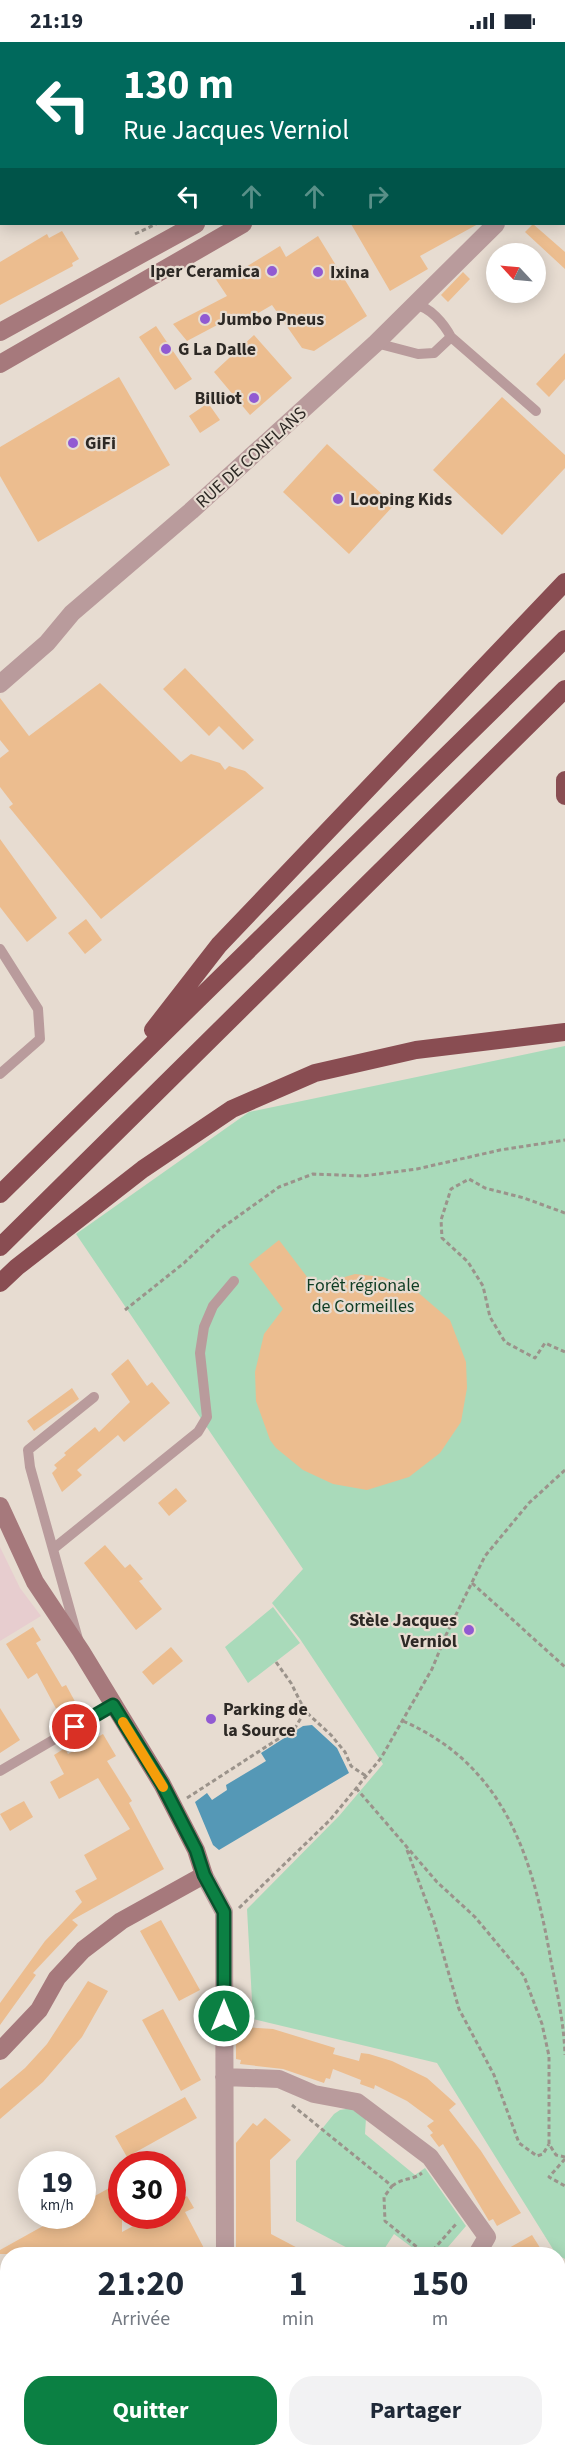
<!DOCTYPE html>
<html lang="fr">
<meta charset="utf-8">
<style>
body{margin:0;font-family:"Source Sans 3",sans-serif;background:#f2f2f3;color:#1f2937;height:100vh;display:flex;flex-direction:column;font-size:22px;white-space:nowrap}
*{box-sizing:border-box;margin:0}
p{font-size:20px;color:#747a83}
.icon{flex:none;width:33px;height:33px;fill:none;stroke:currentColor;stroke-width:2;stroke-linecap:round;stroke-linejoin:round}
.map{position:relative;flex:1;overflow:hidden}
.sheet{position:absolute;left:0px;top:2205px;width:566px;height:210px;display:flex;flex-direction:column;background:#fff;border-radius:24px 24px 0 0;box-shadow:0 3px 15px #0003}
.sheet>*{flex:none}
.hud{position:absolute;left:0px;top:0px;width:566px;height:183px;box-shadow:0 3px 15px #0003;background:#00695c;color:#fff;overflow:hidden}
.needle{width:39px;rotate:296deg}
.fabs{position:absolute;left:486px;top:201px;display:grid;gap:12px}
.fabs a{display:grid;place-items:center;width:60px;height:60px;border-radius:50%;background:#fff;box-shadow:0 3px 15px #0003;font-size:30px}
.speed{position:absolute;left:18px;top:2109px;display:flex;gap:12px;font-size:30px;font-weight:700;text-align:center}
.speed>*{display:grid;place-content:center;width:78px;height:78px;border-radius:50%;background:#fff;box-shadow:0 3px 15px #0003;line-height:1}
.speed small{font-size:15px;font-weight:400}
.speed .limit{border:9px solid #d22;background:#fff;color:#111}
.pin{position:absolute;display:grid;place-items:center;width:51px;height:51px;color:#fff;margin:-26px;border:3px solid #fff;border-radius:50%;box-shadow:0 2px 6px #0007}
.me{position:absolute;width:66px;margin:-33px;rotate:0deg;stroke-linejoin:round;filter:drop-shadow(0 0 4px #0008)}
.turn{display:flex;align-items:center;gap:21px;height:126px;padding:0 24px;font-size:27px}
.turn .icon{width:78px;height:78px;stroke-width:2.5}
.turn b{display:block;font-size:42px;line-height:51px}
.lanes{display:flex;align-items:center;height:57px;padding:0 24px;background:#0003;justify-content:center;gap:30px;direction:ltr}
.lanes .off{opacity:.35}
.eta{display:flex;justify-content:space-evenly;align-items:center;height:102px;text-align:center}
.eta b{font-size:36px;font-weight:700;line-height:42px}
.cta{display:flex;gap:12px;margin-top:auto;padding:12px 24px}
.cta a{flex:1;height:69px;border-radius:24px;background:#0b8043;color:#fff;font-size:24px;font-weight:700;line-height:69px;text-align:center}
.cta a+a{background:#f2f2f3;color:#1f2937}
.status{display:flex;justify-content:space-between;align-items:center;height:42px;padding:0 30px;background:#fff;direction:ltr}
.status svg{height:16px;fill:currentColor}
.map>svg:first-child{display:block}
.industrial{fill:#e7cdcf}
.green{fill:#a9daba}
.water{fill:#5598b6}
.building{fill:#ecbd8f}
.lines{fill:none;stroke-linecap:round;stroke-linejoin:round}
.path{stroke:#9b938b;stroke-width:3;stroke-dasharray:4.5 3;stroke-linecap:butt}
.lane{stroke:#b99b9c;stroke-width:10}
.street{stroke:#b99b9c;stroke-width:18}
.secondary{stroke:#a6797c;stroke-width:18}
.highway{stroke:#894d52;stroke-width:18}
.route-casing{stroke:#07532c;stroke-width:15}
.route{stroke:#0b8043;stroke-width:10}
.slow{stroke:#f59e0b;stroke-width:10}
.poi-dot{fill:#915ad2;stroke:#e7dcd1;stroke-width:2}
.labels{text-anchor:middle;stroke-width:4.5;stroke-linejoin:round;paint-order:stroke}
.poi-label{font-size:18px;font-weight:bold;fill:#2d2925;stroke:#e7dcd1;text-anchor:start}
.street-label{font-size:18px;fill:#2d2925;stroke:#e7dcd1}
.park-label{font-size:18px;fill:#0f3d24;stroke:#e7dcd1}
</style>
<div class="status"><b>21:19</b><svg viewBox="0 0 49 12"><path d="M0 12V9h3v3zM5 12V6h3v6zM10 12V3h3v9zM15 12V0h3v12zM26 1h20v11H26zM47 4h2v5h-2z"/></svg></div>
<div class="map">
<svg width="565" height="2415" viewBox="0 0 565 2415">
<rect width="100%" height="100%" fill="#e7dcd1"/>
<path class="industrial" d="M0,1505L20,1546L41,1574L0,1599Z"/>
<path class="green" d="M0,0H458L2,2L1,13Z
M565,1004V2217L556,2212L437,2021L253,1977L247,1867L339,1774L383,1722L300,1597L272,1561L303,1527L76,1192L249,1070Z
M273,1565L300,1601L248,1641L225,1605Z
M352,2066L366,2076L365,2092L415,2133L425,2126L466,2184L442,2212H421L394,2192L381,2212H359L296,2179V2119L334,2072L340,2068Z"/>
<path class="water" d="M312,1683L337,1706L349,1731L219,1808L213,1803L195,1760L207,1751L212,1758L227,1748L226,1743L266,1719L261,1711L303,1684Z"/>
<path class="building" d="M351,182H478L420,214L428,227L390,249Z
M533,182L565,210V227L525,190Z
M62,189L79,217L72,221L73,224L0,263V220L47,192L49,196Z
M318,194L367,274L314,309L302,306L272,263L243,280L238,272L187,299L173,282L227,254L213,233L227,225L233,233L280,204L286,215Z
M463,230L470,237L448,260L441,253Z
M156,284L192,337L175,348L139,295Z
M254,293L292,336L250,373L214,330Z
M565,311V337L549,355L536,342Z
M119,335L170,423L38,500L0,434V405Z
M502,355L565,413V426L502,493L433,428Z
M208,361L220,378L200,391L189,374Z
M327,402L394,463L349,512L283,450Z
M185,626L254,698L243,708L219,684L209,694L163,647Z
M100,641L181,720L191,712L220,721L225,728L229,724L245,729L264,746L101,877L9,765L13,762L0,745V716L9,709L0,698V656L29,694Z
M0,797L57,876L27,900L0,865Z
M86,877L102,898L85,912L68,891Z
M279,1198L314,1244L355,1232L383,1235L414,1247L450,1278L466,1320L467,1346L461,1380L440,1411L409,1435L367,1448L333,1442L303,1428L276,1406L270,1398L256,1359L255,1330L264,1292L283,1267L249,1222Z
M128,1317L147,1344L152,1340L170,1361L124,1400L118,1393L77,1428L82,1433L62,1450L52,1431L57,1426L54,1423L66,1413L64,1411L95,1385L99,1390L130,1360L111,1332Z
M72,1346L79,1357L34,1389L27,1379Z
M176,1446L187,1459L169,1474L158,1461Z
M105,1503L125,1526L130,1522L143,1537L139,1539L162,1567L136,1588L84,1521Z
M33,1585L41,1598L36,1601L62,1645L66,1643L78,1665L60,1674L37,1631L28,1637L6,1602Z
M171,1605L183,1619L153,1643L142,1630Z
M0,1666L20,1698L0,1711Z
M103,1692L116,1714L107,1719L132,1759L129,1761L164,1827L72,1878L78,1883L33,1931L36,1933L0,1983V1961L45,1899L82,1860L75,1849L97,1837L84,1813L130,1787L98,1736L59,1757L50,1740L64,1732L54,1713L65,1706L68,1712Z
M24,1759L33,1775L10,1789L0,1772Z
M161,1878L200,1948L179,1959L140,1889Z
M88,1939L108,1949L82,1995L43,2040L0,2077V2047L25,2026L47,2002Z
M163,1967L201,2038L181,2049L142,1978Z
M243,1985L273,1987L335,2006L333,2012L359,2019L361,2011L369,2012L392,2019L427,2036L456,2062L449,2068L481,2109L521,2171L497,2184L493,2177L489,2179L443,2102L439,2105L430,2093L433,2091L427,2084L434,2079L407,2059L375,2043L374,2047L360,2042L361,2038L333,2027L330,2037L326,2036L324,2041L283,2027L240,2022L241,2018L236,2017V1991H243Z
M185,2055L197,2076L127,2115L115,2094Z
M265,2076L291,2098L270,2118L271,2192L309,2212H236V2101L253,2081L257,2084Z
M122,2139V2190L152,2174H172V2147L179,2158L187,2154L194,2166L185,2170L207,2212H0V2208L61,2174H82V2161Z
M532,2193L544,2212H498Z"/>
<g class="lines">
<path class="path" d="M73,0L75,2
M177,0V2
M307,0V2
M180,2L181,0
M477,2L480,0
M135,192L156,182
M565,1171L524,1156L485,1146L469,1137L451,1147L441,1178L442,1196L468,1220L483,1244L490,1275L505,1300L535,1316L545,1301L565,1310
M125,1268L184,1221L219,1188L279,1145L313,1132L363,1134L417,1127L500,1108L565,1098
M472,1541L565,1625
M276,1620L291,1641L305,1669L331,1693L345,1710L351,1724L366,1734
M403,1679C506,1724 533,1817 551,1919C557,1950 564,1981 565,2013
M356,1746L437,1840L475,1875L524,1934L542,1982L549,2014V2102L556,2113L565,2115
M187,1756L295,1686L305,1669
M407,1808L434,1880L459,1967L494,2033L519,2101L537,2114L543,2112L549,2102
M239,1866L330,1778L381,1716L432,1627L446,1593L485,1514L529,1461L565,1428
M292,2063L392,2144L384,2155L385,2179L423,2210L434,2207L456,2182
M565,2117L549,2135L565,2144
M392,2144C404,2135 411,2139 422,2131"/>
<path class="lane" d="M564,123H565
M414,263C430,264 444,282 451,295L536,369
M376,301L418,312L434,311L451,295
M0,907L38,967L40,997L0,1032
M53,1507L198,1390L207,1375L200,1311L204,1285L213,1264L234,1239
M78,1597L30,1425L28,1408L94,1355
M0,1729L113,1663"/>
<path class="street" d="M0,642L47,601L72,571L191,469L376,301L496,182
M204,1833L224,1870L225,2212
M224,2035L279,2037L314,2052L357,2060L430,2115L487,2195L477,2212
M164,2415L167,2408"/>
<path class="secondary" d="M516,2L518,0
M559,2L562,0
M0,290L196,182
M0,322L243,182
M0,1464L35,1540L81,1609L162,1742L196,1808L204,1833L121,1879L83,1908L57,1936L39,1968L0,2009
M0,2372L8,2379
M36,2408L44,2415"/>
<path class="highway" d="M565,738V754
M153,988L219,903L565,540
M0,1152L565,597
M0,1205L565,647
M0,1241L17,1225L143,1127L232,1067L315,1031L416,1008L565,990"/>
</g>
<g class="lines">
<g class="route-casing">
<path id="route" d="M75,1685L113,1663L162,1742L196,1808L204,1833L224,1870V1974"/>
</g>
<use href="#route" class="route"/>
<path class="slow" d="M123,1680L163,1745"/>
</g>
<g class="poi-dot">
<circle cx="272" cy="229" r="6"/>
<circle cx="318" cy="230" r="6"/>
<circle cx="205" cy="277" r="6"/>
<circle cx="166" cy="307" r="6"/>
<circle cx="254" cy="356" r="6"/>
<circle cx="73" cy="401" r="6"/>
<circle cx="338" cy="457" r="6"/>
<circle cx="469" cy="1588" r="6"/>
<circle cx="211" cy="1677" r="6"/>
</g>
<g class="labels">
<g class="poi-label">
<text x="260" y="235" text-anchor="end">Iper Ceramica</text>
<text x="330" y="236">Ixina</text>
<text x="217" y="283">Jumbo Pneus</text>
<text x="178" y="313">G La Dalle</text>
<text x="242" y="362" text-anchor="end">Billiot</text>
<text x="85" y="407">GiFi</text>
<text x="350" y="463">Looping Kids</text>
<text x="457" y="1584" text-anchor="end">Stèle Jacques<tspan x="457" dy="21">Verniol</tspan></text>
<text x="223" y="1673">Parking de<tspan x="223" dy="21">la Source</tspan></text>
</g>
<g class="street-label">
<text transform="translate(251 415) rotate(-42)" y="6">RUE DE CONFLANS</text>
</g>
<g class="park-label">
<text x="363" y="1249">Forêt régionale<tspan x="363" dy="21">de Cormeilles</tspan></text>
</g>
</g>
</svg>
<div class="fabs">
<a><svg class="needle" viewBox="-14 -14 28 28"><path d="M0-13l5 13h-10z" fill="#e53935"/><path d="M0 13l5-13h-10z" fill="#747a83"/></svg></a>
</div>
<div class="speed"><div>19<small>km/h</small></div><div class="limit">30</div></div>
<div class="pin" style="left:75px;top:1685px;background:#d93025"><svg class="icon" aria-label="arrive" viewBox="0 0 24 24"><path d="M6 21V4h12l-3 4 3 4H6"/></svg></div>
<svg class="me" style="left:224px;top:1974px" viewBox="-20 -20 40 40"><circle r="17" fill="#0b8043" stroke="#fff" stroke-width="3"/><path d="M0-11L8 9 0 5-8 9z" fill="#fff"/></svg>
<div class="hud">
<div class="turn"><svg class="icon" aria-label="left" viewBox="0 0 24 24"><path d="M17 20v-9H6M10 6l-5 5 5 5"/></svg><div><b>130 m</b>Rue Jacques Verniol</div></div>
<div class="lanes"><svg class="icon" aria-label="left" viewBox="0 0 24 24"><path d="M17 20v-9H6M10 6l-5 5 5 5"/></svg><svg class="icon off" aria-label="ahead" viewBox="0 0 24 24"><path d="M12 20V5M6 11l6-6 6 6"/></svg><svg class="icon off" aria-label="ahead" viewBox="0 0 24 24"><path d="M12 20V5M6 11l6-6 6 6"/></svg><svg class="icon off" aria-label="right" viewBox="0 0 24 24"><path d="M7 20v-9h11M14 6l5 5-5 5"/></svg></div>
</div>
<section class="sheet">
<div class="eta">
<div><b>21:20</b><p>Arrivée</p></div>
<div><b>1</b><p>min</p></div>
<div><b>150</b><p>m</p></div>
</div>
<div class="cta"><a>Quitter</a><a>Partager</a></div>
</section>
</div>
